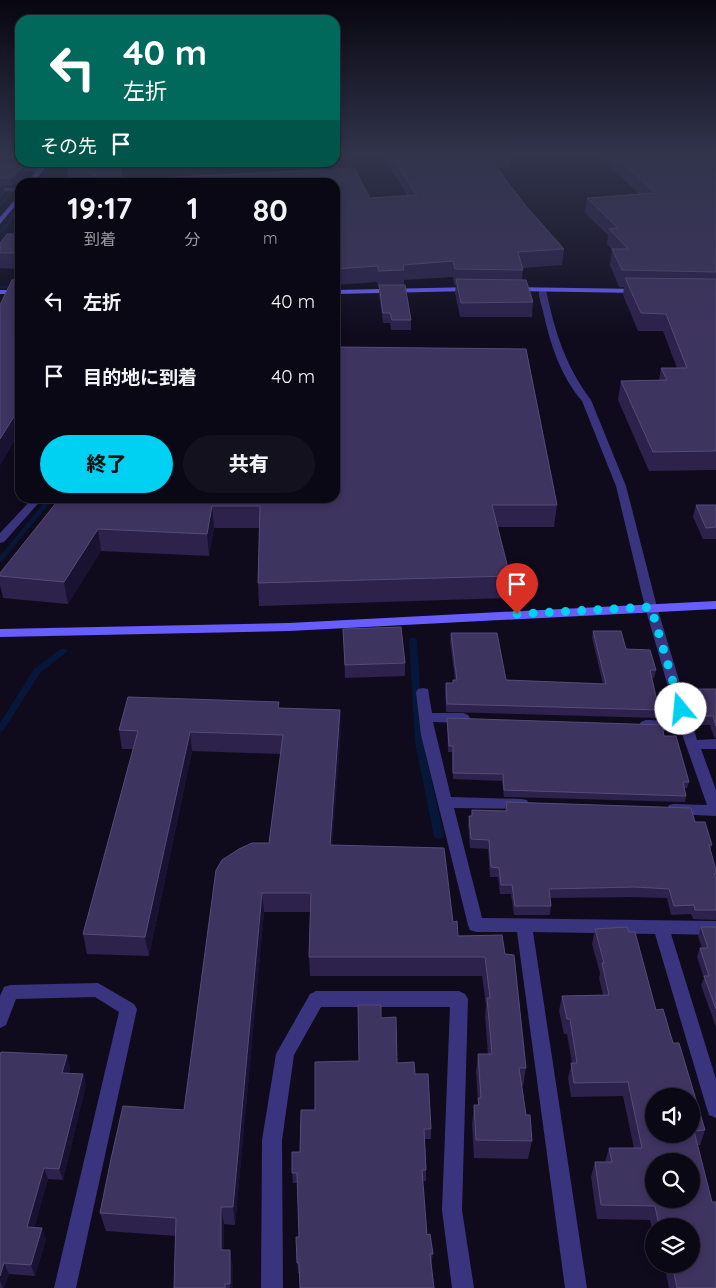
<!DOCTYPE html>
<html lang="ja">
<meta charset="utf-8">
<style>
body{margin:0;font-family:Quicksand,"Noto Sans JP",sans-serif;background:#14111f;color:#f1f3f6;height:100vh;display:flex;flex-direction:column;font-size:19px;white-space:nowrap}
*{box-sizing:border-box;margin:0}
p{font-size:16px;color:#9a9aa1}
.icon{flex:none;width:28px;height:28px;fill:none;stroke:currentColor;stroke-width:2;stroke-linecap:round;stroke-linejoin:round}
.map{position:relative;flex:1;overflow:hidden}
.details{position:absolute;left:15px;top:178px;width:325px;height:325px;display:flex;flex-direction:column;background:#0b0816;border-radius:15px;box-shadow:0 2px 8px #0003,0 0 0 1px #2b2935}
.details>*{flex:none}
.top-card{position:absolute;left:15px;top:15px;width:325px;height:152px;border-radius:15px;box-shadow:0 2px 8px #0003,0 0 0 1px #2b2935;background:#00695c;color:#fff;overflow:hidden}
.controls{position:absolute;left:645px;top:1088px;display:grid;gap:10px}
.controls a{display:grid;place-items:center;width:55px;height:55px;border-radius:50%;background:#0b0816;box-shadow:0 2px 8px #0003,0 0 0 1px #2b2935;font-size:25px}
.pin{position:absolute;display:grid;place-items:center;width:42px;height:42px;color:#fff;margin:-51px -21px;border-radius:50% 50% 50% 0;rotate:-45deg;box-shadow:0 0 5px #0007}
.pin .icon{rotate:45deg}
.me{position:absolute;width:55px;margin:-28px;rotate:343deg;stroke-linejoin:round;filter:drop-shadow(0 0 4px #0008)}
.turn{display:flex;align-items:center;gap:18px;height:105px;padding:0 25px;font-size:22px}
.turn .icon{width:65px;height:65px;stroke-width:2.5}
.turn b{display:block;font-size:35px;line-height:42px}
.then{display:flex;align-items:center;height:48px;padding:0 25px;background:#0003;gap:10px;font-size:19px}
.eta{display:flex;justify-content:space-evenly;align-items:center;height:85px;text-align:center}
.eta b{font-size:30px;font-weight:800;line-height:35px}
.button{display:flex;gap:10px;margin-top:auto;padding:10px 25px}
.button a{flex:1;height:58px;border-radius:30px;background:#00d0f2;color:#111;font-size:20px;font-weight:800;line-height:58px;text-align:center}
.button a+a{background:#14111f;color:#f1f3f6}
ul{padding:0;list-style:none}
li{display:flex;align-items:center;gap:15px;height:75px;padding:0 25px}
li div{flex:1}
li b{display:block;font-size:19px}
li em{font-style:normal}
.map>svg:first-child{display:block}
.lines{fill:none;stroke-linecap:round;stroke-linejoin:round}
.stream{fill:#07173a;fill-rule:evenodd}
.street{fill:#3a347e;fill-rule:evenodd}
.secondary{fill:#685eff;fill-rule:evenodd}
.wall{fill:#2c224c}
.shaded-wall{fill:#191231}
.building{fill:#3e3460;stroke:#554b79;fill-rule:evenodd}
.route{stroke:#00d0f2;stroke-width:9;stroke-dasharray:0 16.2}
</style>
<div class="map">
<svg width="716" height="1288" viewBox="0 0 716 1288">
<rect width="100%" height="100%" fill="#0f0b1d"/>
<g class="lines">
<path class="stream" d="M53,162H56L41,182H37Z
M25,172L28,173L17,187H15Z
M9,192L12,193L0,207V203Z
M19,207H20V211L0,235V231Z
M0,286H20V288H0Z
M48,498H54L2,561L0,562V556Z
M410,638H416L417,640L423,742L444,836L442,838L439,839L436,838L434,836L415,742L409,640Z
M61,649H67L68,651L40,673L3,731L0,732V723L34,669Z"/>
<path class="street" d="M0,166L40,168L43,170L40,172L0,170Z
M0,187L20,188V192L0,191Z
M539,288L546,290C555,332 565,365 591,400L626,486L657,607L697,740L716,739V749H701L716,790V816L674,814L669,813L667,809L669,805L674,804L707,805L681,731L646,730L641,728L639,725L641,722L646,720L678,721L645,607L616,486L582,401C560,375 550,343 543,311C541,304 538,295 539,288Z
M33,498H43L4,542L0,543V533Z
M423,688L428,689L432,713H463L468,715L470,718L468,721L463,723L433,722L451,797L522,799L527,800L529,804L527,808L522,809L454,808L482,918L716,921V935L671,934L716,1079V1118L709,1115L707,1109L655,934L533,932L587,1288H565L517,932H476L470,930L468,925L421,735L416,692L418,689Z
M98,983L134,1004L137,1009L76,1288H54L119,1012L95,997L16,999L6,1025L0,1028V996L4,987L10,985Z
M316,991H459L465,994L468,999L462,1210L474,1288H452L442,1210L450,1007H321L294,1055L282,1140L283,1288H261L262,1140L276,1054L310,994Z"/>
<path class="secondary" d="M43,162H50L34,182H28Z
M20,194V200L0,224V217Z
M474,287V291H471L335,294V290Z
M511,287L639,289L643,291L639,293L514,291H511Z
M0,290H20V294H0Z
M716,601V609L289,631L0,637V629L289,623Z"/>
</g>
<path class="wall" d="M0,156H20V162H35V163L32,166L20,165L24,166L25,173L12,186H3L4,193L0,197Z
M383,156H544L511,157L510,168H498L525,205L564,249L562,265L523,268V270L522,280H526L533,302L532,317H460L455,293L456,285H454L453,277L404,280V285H405L411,320V330H391L390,323H383L379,295V287H378L377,282L335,285V182H69L68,173L70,162H124L123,179L354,168L370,198L408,196Z
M607,156H716V470L649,471L618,400L621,381H659L661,368H677L663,331H638L623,295L624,287H619L610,265L612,250L607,244L608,235L585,213L587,198L639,194L606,162Z
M20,234V431L0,465L17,279L16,272L18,269L0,268V243Z
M60,498L557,505L554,527H497L510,576L508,598L259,606L258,583L259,528H214L209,556L101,551L68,604L3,598L0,585V576Z
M696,505H716V539H703L693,517Z
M343,629L405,663V676L345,678Z
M593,631L626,649L656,670L654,678H652L659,710L658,718L446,712L445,691L446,683H453L455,680L450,641L451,633L506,680L603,684L592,638Z
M696,689H716V738L714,737L710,725H702L694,698Z
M280,708L341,729L332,845L453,922L458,936L505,954L526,1068L523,1086H522L526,1115L532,1141L528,1159L474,1158L472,1124L474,1105H478V1102L476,1072L478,1054H488L485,1017L486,1006L482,976H310L309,957L310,912H264L235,1225L224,1224V1250L233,1267V1288H174L176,1236L106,1231L100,1213L184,1110L269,843L281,754L192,751L149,956L87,954L83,934L133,749H122L119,730Z
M447,718L664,736L689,782L687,788H684L686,796L685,802L504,797L502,781L453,779L452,752H448Z
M506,802L695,822L712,845L710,851L716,870V920L693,919L691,914L671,915L667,898L633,897L550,898L551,906L550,915H514L511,894H500L498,877H490L488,849L470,848L468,825L469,816H471L472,810L505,811Z
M701,927H716V1027L701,985L704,978L697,957L700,948H702L698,936Z
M595,929L656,1010L673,1043L705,1130L700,1145H697L716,1288H669L664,1264H659H691V1226H654V1238L650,1220L597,1219L591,1177L595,1162H605L609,1148H634L623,1096L571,1097L568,1078L572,1063L567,1034H564L559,1011L562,996L603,995L599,978L600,973L592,944Z
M381,1018L397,1063L415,1074L431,1129V1139H425L426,1170V1181H422L427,1235L433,1254L431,1264L298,1273L296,1237H299L297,1183H293L292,1173L315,1110L359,1061Z
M0,1055L70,1067L69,1073L83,1074L86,1085L63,1180L48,1179L34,1228L46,1239L35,1276L9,1274L4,1288H0Z"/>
<path class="shaded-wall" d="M121,162H124L123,182L121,180Z
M24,166L25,173L12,186L11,178Z
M3,185L4,193L0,197V188Z
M20,407V431L0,465V439Z
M212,506L214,528L209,556L207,534Z
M98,529L101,551L68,604L64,582Z
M340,710L341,729L331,864L330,845Z
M190,732L192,751L149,956L145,937Z
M262,893L264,912L235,1225L233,1207Z
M67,1055L70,1067L66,1084L62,1073Z
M83,1074L86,1085L63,1180L59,1169Z
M44,1168L48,1179L31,1238L27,1227Z
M221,1207L224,1224V1268L221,1250Z
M42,1228L46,1239L35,1276L31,1265Z
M230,1250L233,1267V1288H230Z
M4,1263L9,1274L4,1288H3L0,1281V1276Z"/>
<path class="building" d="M0,156H20V158L0,157Z
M391,156H488L525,205L564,249L518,252L523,270L455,269L453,261L403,265L404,270L378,271V266L335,269V182H93L94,172L68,173L70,162H121V180L354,168L370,198L417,195Z
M616,156H716V272L622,270L612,249H628L609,229L618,228L587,198L655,193Z
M0,164L24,166L11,178H0Z
M7,234H20V253H0V243Z
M20,265V407L0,439V305L12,280L18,279L19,274L16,272Z
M625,278L716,279V451L653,452L621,381L667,380L661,368H687L666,314L641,313Z
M456,279L526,280L533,302L461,303Z
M379,285H405L411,320H392L390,313H383Z
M335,347L526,349L557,505H492L510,576L258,583L260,506H212L207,534L98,529L64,582L0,576V573L60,498H335Z
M696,505H716V527L706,528Z
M401,627L405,663L345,665L343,629Z
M593,631H621L626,649L650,650L656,670H650L659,710L447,704L446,683H453V680H457L451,633H497L506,680L606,684Z
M696,689H716V726L713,716H705Z
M128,697L279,702L278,708L340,710L330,845L444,848L453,922L457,921L458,936L502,935L505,954L514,955L526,1068H519L526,1115H530L532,1141L476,1140L474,1105H479L478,1098H481L478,1054H492L487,998H490L485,957H309L311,893H262L233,1207H221V1250H230V1284H225V1288H174L176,1218L100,1213L111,1159L123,1106L184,1110L216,870L222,860L239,849L252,843H269L283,735L190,732L145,937L83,934L138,731L119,730Z
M447,718L662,725L664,736H676L689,782H683L686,796L504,790L503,774L453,773V746H449Z
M506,802L691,808L695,822H705L712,845H709L716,870V874H714L716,879V910H695L694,905L674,906L669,889L635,887L549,889L551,906H515L512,885H501L499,868L491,867L489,840L471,839L469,816H472V810L507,811Z
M627,927L629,932H635L656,1010L663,1009L673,1043H679L705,1130L694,1131L712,1202H716V1288H677L672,1264H691V1226H659L655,1206L601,1205L595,1162H612L609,1148H642L628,1082L574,1083L571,1063H577L570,1019H567L562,996L609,995L602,963H604L595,929ZM654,1096H691V1134H654ZM654,1161H691V1199H654Z
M701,927H716V1009L704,976H709L700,948H708Z
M358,1005H381V1018L396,1017L397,1063L414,1062L415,1074H428L431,1129H424L426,1170H422L427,1235L430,1234L433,1254H430L434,1288H300L299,1263H297L296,1237H299L297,1173H292V1152H300L301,1110H315V1062L359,1061Z
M1,1052L67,1055L62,1073L83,1074L59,1169L44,1168L27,1227L42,1228L31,1265L4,1263L0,1276V1055Z"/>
<linearGradient id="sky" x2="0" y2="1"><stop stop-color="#080610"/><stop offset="0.46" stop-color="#31344c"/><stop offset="1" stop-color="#31344c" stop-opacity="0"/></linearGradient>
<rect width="716" height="336" fill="url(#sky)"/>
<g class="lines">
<path class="route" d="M517,614L651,607L681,709"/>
</g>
</svg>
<div class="controls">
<a><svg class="icon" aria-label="sound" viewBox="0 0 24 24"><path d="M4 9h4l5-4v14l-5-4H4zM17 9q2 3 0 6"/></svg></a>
<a><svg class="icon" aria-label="search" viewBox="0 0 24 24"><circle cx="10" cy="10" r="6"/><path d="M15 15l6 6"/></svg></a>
<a><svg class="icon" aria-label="layers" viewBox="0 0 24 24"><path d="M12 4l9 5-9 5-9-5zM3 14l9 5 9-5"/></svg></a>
</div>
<div class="pin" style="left:517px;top:614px;background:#d93025"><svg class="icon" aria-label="arrive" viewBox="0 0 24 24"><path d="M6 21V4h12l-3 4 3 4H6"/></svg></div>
<svg class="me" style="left:681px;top:709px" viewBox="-20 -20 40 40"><circle r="19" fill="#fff"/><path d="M0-13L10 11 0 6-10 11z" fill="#00d0f2"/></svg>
<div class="top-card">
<div class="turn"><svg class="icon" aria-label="left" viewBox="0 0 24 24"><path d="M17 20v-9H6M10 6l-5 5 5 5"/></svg><div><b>40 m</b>左折</div></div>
<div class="then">その先<svg class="icon" aria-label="arrive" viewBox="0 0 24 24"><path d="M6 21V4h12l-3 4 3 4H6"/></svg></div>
</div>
<section class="details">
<div class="eta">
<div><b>19:17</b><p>到着</p></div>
<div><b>1</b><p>分</p></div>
<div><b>80</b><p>m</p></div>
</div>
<ul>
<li><svg class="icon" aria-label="left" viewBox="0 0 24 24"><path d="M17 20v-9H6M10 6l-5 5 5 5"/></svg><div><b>左折</b></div><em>40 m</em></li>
<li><svg class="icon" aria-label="arrive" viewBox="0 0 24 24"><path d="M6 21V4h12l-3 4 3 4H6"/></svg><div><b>目的地に到着</b></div><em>40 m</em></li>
</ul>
<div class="button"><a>終了</a><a>共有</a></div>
</section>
</div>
